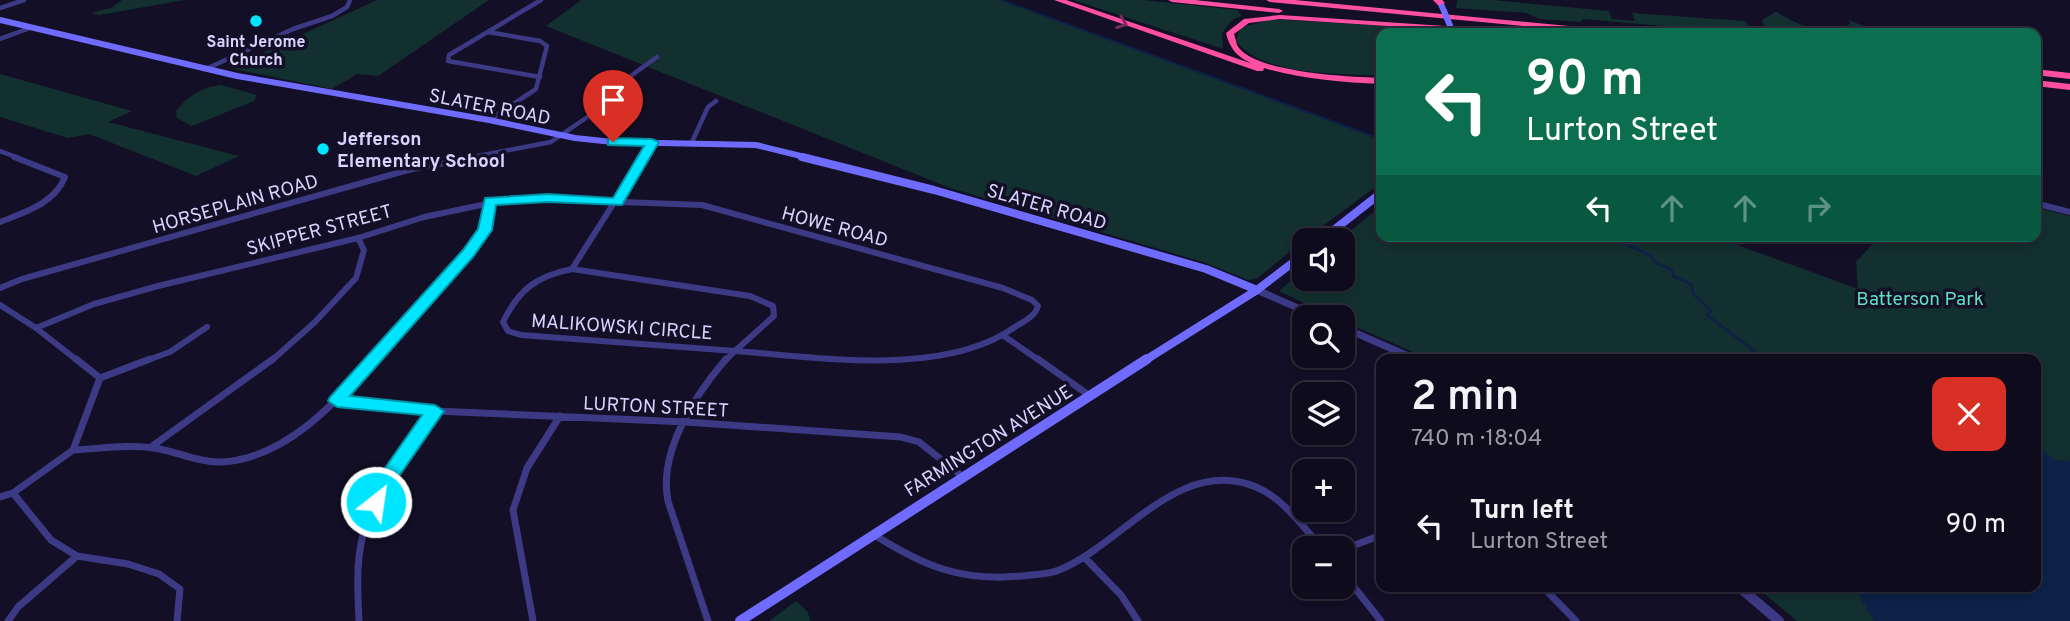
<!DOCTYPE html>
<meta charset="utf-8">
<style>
body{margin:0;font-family:Overpass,sans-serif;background:#171425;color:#f1f3f6;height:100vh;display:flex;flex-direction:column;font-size:26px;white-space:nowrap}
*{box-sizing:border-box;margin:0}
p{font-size:23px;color:#9b9ba3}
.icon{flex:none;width:38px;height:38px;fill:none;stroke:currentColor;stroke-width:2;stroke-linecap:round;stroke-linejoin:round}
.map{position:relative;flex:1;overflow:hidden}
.side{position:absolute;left:1376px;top:354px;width:665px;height:238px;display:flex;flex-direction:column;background:#0e0b1c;border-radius:14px;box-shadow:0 4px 10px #0003,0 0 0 2px #2e2b3b}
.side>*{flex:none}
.banner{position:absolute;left:1376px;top:28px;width:665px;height:214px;border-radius:14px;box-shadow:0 4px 10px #0003,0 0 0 2px #2e2b3b;background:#0b6e4f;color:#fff;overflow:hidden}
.controls{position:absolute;left:1292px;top:228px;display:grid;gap:14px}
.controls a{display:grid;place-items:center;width:63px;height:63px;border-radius:14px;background:#0e0b1c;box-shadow:0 4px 10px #0003,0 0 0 2px #2e2b3b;font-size:35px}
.pin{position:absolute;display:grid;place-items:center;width:60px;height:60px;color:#fff;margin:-72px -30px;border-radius:50% 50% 50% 0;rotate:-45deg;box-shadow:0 0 7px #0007}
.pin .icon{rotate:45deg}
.me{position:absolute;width:77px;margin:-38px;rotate:30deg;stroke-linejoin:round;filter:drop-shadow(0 0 5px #0008)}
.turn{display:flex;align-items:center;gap:24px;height:147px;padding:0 35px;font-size:32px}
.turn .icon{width:91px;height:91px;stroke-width:2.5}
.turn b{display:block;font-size:49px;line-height:60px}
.lanes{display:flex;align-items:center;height:66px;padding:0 35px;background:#0003;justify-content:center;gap:35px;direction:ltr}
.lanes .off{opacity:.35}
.round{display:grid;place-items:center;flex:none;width:74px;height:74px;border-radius:14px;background:#171425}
.summary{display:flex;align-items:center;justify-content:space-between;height:119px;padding:0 35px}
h1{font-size:42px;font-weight:600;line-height:52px}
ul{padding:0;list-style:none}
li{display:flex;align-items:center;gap:21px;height:105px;padding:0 35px}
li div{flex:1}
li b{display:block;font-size:26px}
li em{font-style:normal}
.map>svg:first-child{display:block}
.green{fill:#12302f}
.water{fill:#0c2248}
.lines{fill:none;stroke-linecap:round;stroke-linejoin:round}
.stream-far1{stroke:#0c2248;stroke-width:2}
.stream{stroke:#0c2248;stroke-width:2.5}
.minor-far2{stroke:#3d3a85;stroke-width:4.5}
.minor-far1{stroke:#3d3a85;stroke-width:6}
.minor{stroke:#3d3a85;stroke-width:7}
.tertiary-far1{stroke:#3d3a85;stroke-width:7}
.tertiary{stroke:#3d3a85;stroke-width:10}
.secondary-far2{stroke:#6f6bff;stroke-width:6}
.secondary-far1{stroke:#6f6bff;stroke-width:8}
.secondary{stroke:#6f6bff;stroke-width:10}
.motorway{fill:#ff4fa3;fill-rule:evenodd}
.secondary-bridge{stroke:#6f6bff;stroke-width:6}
.oneway{stroke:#7d2c5e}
.route{fill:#00e5ff;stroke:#0095a6;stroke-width:2}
.poi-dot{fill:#00e5ff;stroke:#130f26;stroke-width:2.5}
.labels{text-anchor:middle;stroke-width:7;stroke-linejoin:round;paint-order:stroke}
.far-poi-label{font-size:16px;font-weight:bold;fill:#d9d4ff;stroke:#130f26}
.street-label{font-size:19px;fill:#d9d4ff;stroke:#130f26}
.poi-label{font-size:19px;font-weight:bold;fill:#d9d4ff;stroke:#130f26;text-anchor:start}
.park-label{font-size:19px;fill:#5fe0c0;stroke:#130f26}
</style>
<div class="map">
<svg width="2070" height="621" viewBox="0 0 2070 621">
<rect width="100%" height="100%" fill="#130f26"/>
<path class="green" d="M122,0H185L100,15L91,13L111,8Z
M377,0H489L378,76L357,74L332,89L229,68Z
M581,0H1001L1381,140V183L1304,240L1258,278L1248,280L1203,262L950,188L546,26Z
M1073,0H1143L1237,10L1242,16L1233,19L1222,33L1223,49Z
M1457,0H1493L1609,11L1612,19L1635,21L1632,13L1745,21L1751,30L1741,33L1583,19L1581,22L1540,19L1526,13L1456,8Z
M1776,12C1797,24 1828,39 1850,24L1849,20L1881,33H1785L1764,27L1762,20Z
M1272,19L1438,29L1440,33H1381V76C1340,73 1263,77 1236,41L1240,28Z
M0,74L132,111L108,122L239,156L196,176L89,134L68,138L0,117Z
M221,85L257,95L254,101L192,126L177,118L176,111C187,96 202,87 221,85Z
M1381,206V236H1713L1858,289L1856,262L1880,236H2035V207L2070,216V621H1797L1755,586H2035V359H1429L1342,321V317H1333L1279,291L1304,269V278H1342V240H1339Z
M796,601L807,611L811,621H769Z"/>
<path class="water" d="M2035,445L2055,460L2070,461V621H1874L1854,586H2035Z"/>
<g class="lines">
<path class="stream-far1" d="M1001,0L1381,139"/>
<path class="stream" d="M1609,236L1649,255L1656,263L1672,270L1673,276L1691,284L1693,294L1711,311L1707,315L1765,359"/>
<path class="minor-far2" d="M0,8L24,0
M488,32L540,41L547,46L536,89L489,120
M0,39L30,28
M206,69L293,29L332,16L347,7L350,0
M540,77L448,61L449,55L541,0
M692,142L708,107L716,101
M0,151L19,158
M467,158L551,142L615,98L632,75L657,57
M642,158L652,142"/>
<path class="minor-far1" d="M2035,203L2070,212
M0,222C25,212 54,204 65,177L14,157
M572,269L643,157
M572,269L750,296L773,306L774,316L735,351L521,335L508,331L503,322C519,289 537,276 572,269Z
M0,288L22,279L408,170L476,157
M0,305L36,328L78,361
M36,328L94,304L158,286L358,238L424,217L515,198L702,205L1003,288L1032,300L1038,306C1035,317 1024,321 1015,327C943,378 818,357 735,351
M1004,336L1040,361
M145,361L170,352L207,327
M271,361L314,323L356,278L364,250L358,238
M372,361L468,253L485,230L490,201
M725,361L735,351"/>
<path class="minor" d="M1038,359L1090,396
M100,378L150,359
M337,401L435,411L686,422L901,437L919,442L962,476
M151,447L273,359
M73,450C99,449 128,444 154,448C175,451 200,463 222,462C286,458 334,404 374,359
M13,493L51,540L77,556L128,564L159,574L180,589L177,621
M0,497L13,493L73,450L100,378L76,359
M873,534C923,566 961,582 1022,576C1034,574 1047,575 1059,570C1122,545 1179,455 1256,487C1283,498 1303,527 1322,548
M1342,550L1381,535
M1085,558L1121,595L1138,621
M1342,572L1381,621
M1542,586L1576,621
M8,621L18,607L77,556
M359,621C358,596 356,569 361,544C369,494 406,451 435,411
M533,621L513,510L527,468L560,416
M708,621L668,501C658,452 695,395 726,359"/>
<path class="tertiary-far1" d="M1257,290L1318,317
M1342,327L1415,359"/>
<path class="tertiary" d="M1738,586L1779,621"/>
<path class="secondary-far2" d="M1439,0L1444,11
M0,20L237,76L489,120L575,138L613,142L756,145L809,158"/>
<path class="secondary-far1" d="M802,157L934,190L1206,269L1257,290
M1321,240L1381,193
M1144,361L1257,290L1304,254"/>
<path class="secondary" d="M740,621L1147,359"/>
<path class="motorway" d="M1054,0H1066L1253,64C1237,57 1230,49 1226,33L1244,19L1280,15L1520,31L1524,33H1495L1280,19L1249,23L1234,34C1235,37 1236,41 1237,45C1252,73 1351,77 1381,78V84C1341,82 1302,79 1264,68L1263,71H1257Z
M1168,0H1195L1279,9L1283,11L1279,13L1172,2Z
M1266,0H1295L1622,31L1626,33H1598L1270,2Z
M1433,0H1442L1445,3L1438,5Z
M2035,69L2070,73V79L2035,75Z
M2035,80L2070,84V90L2035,86Z"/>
<path class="secondary-bridge" d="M1444,11L1453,33"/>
</g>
<defs><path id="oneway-chevron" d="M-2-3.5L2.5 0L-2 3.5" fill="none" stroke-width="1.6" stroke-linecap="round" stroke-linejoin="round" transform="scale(1.75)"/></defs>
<use class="oneway" href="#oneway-chevron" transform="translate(1122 23) rotate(19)"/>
<path class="route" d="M613,138L652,139L659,142L622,205L548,202L496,205L492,230L473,257L350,396L435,405L444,411L393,485L382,507H369L366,502L378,478L422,415L337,407L328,401L330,397L463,250L478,229L485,198L548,194L613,198L644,146L608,145V139Z"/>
<g class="poi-dot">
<circle cx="256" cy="21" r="7"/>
<circle cx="323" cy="149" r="7"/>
</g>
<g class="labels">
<g class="far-poi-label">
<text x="256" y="47">Saint Jerome<tspan x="256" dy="18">Church</tspan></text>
</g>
<g class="street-label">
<text transform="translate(490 106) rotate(11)" y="7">SLATER ROAD</text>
<text transform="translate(235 203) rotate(-16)" y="7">HORSEPLAIN ROAD</text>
<text transform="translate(1047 206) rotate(16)" y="7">SLATER ROAD</text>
<text transform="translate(835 226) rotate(15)" y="7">HOWE ROAD</text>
<text transform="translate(319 229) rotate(-15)" y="7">SKIPPER STREET</text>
<text transform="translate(622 326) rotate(4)" y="7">MALIKOWSKI CIRCLE</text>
<text transform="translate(656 406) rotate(3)" y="7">LURTON STREET</text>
<text transform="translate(988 440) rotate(-32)" y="7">FARMINGTON AVENUE</text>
</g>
<g class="poi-label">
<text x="337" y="145">Jefferson<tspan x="337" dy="22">Elementary School</tspan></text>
</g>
<g class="park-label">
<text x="1920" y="305">Batterson Park</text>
</g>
</g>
</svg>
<div class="controls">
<a><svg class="icon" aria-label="sound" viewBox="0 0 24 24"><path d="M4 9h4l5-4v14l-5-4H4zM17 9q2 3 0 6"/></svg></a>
<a><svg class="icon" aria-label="search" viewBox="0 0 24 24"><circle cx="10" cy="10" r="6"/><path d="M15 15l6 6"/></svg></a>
<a><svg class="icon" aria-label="layers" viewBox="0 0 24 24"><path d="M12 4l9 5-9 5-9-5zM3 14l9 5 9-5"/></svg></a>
<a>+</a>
<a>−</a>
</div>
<div class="pin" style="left:613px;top:142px;background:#d93025"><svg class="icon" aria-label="arrive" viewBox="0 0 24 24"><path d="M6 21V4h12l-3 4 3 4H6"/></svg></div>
<svg class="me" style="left:376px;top:502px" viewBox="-20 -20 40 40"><circle r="17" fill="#00e5ff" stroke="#fff" stroke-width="3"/><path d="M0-11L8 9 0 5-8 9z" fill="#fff"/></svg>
<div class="banner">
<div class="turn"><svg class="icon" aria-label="left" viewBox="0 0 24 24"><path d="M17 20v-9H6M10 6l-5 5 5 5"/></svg><div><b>90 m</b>Lurton Street</div></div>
<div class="lanes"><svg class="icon" aria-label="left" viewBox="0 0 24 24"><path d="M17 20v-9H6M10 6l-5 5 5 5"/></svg><svg class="icon off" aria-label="ahead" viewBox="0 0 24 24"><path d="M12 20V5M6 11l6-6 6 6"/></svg><svg class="icon off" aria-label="ahead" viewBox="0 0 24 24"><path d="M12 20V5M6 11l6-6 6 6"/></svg><svg class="icon off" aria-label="right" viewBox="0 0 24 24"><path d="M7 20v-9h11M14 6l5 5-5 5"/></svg></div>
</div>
<section class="side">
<div class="summary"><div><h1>2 min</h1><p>740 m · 18:04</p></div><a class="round" style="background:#d93025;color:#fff"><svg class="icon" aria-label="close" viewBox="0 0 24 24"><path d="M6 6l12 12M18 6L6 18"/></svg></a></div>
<ul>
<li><svg class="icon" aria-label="left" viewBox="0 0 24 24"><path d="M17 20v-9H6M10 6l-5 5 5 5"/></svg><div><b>Turn left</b><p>Lurton Street</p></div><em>90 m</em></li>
</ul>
</section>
</div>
